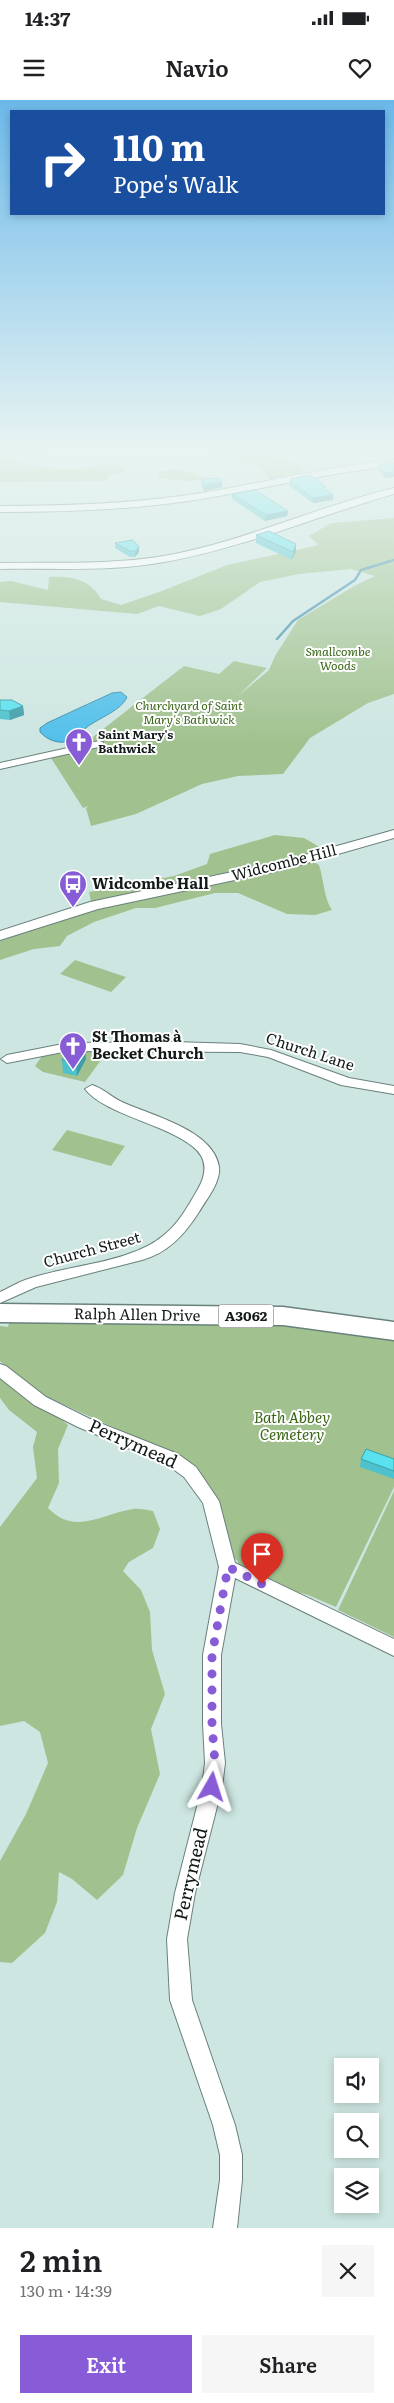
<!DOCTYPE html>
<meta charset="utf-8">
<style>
body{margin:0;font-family:Literata,serif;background:#f6f6f6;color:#202124;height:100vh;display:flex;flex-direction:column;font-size:19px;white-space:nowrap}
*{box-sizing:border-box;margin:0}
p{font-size:16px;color:#757577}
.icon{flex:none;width:28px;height:28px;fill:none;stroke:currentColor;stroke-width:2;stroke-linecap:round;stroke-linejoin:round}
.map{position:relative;height:2128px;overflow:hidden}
.panel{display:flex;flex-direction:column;background:#fff;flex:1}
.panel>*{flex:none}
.guide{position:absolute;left:10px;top:10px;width:375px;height:105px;border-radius:0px;box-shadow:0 2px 8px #0003;background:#1a4fa0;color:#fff;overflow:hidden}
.buttons{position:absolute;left:334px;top:1958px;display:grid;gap:10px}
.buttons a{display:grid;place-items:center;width:45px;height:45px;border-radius:0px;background:#fff;box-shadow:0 2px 8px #0003;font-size:25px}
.pin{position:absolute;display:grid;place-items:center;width:42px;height:42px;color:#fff;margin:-51px -21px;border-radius:50% 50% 50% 0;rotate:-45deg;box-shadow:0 0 5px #0007}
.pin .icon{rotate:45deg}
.me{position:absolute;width:55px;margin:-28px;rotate:6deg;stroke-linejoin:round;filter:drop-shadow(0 0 4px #0008)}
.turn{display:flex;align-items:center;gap:18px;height:105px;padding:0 20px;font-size:22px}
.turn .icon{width:65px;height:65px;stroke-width:2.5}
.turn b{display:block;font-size:35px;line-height:42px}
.round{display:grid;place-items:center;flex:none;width:52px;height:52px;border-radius:0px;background:#f6f6f6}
.headline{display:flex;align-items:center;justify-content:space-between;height:85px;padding:0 20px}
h1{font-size:30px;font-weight:600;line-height:38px}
.primary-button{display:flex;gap:10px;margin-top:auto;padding:10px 20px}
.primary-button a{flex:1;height:58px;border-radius:0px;background:#885cd6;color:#fff;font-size:20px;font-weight:600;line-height:58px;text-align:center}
.primary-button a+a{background:#f6f6f6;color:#202124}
.status{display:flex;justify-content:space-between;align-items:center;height:35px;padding:0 25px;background:#fff;direction:ltr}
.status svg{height:14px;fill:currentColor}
header{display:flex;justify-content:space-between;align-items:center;height:65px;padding:0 20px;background:#fff;font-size:22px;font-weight:600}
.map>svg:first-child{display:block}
.built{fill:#bbdfd7}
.green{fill:#a1c28f}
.water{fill:#50bfea;stroke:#3d8eab}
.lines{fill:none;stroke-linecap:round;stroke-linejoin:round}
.stream{stroke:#3d8eab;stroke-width:2.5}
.minor-casing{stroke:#69817c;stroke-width:2}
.tertiary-casing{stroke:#69817c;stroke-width:2}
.primary-casing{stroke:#69817c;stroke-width:3}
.minor{fill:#fff;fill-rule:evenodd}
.tertiary{fill:#fff;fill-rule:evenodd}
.primary{fill:#fff;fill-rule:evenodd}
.wall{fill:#4dc2cd}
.shaded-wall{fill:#3f9ea7}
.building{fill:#5ae1ee;stroke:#3f9ea7}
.route{stroke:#885cd6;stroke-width:9;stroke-dasharray:0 16.2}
.labels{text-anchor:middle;stroke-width:4;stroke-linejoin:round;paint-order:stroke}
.far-park-label{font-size:12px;font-style:italic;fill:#3a6617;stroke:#fff}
.far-poi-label{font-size:12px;font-weight:bold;fill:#111a18;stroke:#fff;text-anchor:start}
.shield{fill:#fff;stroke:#585f5d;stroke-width:1}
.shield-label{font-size:14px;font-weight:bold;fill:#111a18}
.street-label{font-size:15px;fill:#111a18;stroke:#fff}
.poi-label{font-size:15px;font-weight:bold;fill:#111a18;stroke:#fff;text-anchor:start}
.park-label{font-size:15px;font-style:italic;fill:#3a6617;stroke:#fff}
.near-street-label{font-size:18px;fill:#111a18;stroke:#fff}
</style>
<div class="status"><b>14:37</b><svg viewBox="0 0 49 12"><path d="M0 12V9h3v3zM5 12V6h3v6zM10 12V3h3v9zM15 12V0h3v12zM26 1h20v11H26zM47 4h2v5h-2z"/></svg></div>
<header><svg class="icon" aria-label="menu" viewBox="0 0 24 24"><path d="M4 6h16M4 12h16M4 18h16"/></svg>Navio<svg class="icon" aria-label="heart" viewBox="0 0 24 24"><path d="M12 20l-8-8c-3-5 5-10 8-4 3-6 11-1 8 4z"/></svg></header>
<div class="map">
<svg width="394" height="2128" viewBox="0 0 394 2128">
<rect width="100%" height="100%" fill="#cde6e1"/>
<path class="built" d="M216,347H394V361L331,367L279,377Z"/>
<path class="green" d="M0,347H86L10,357L0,352Z
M210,347H243L275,356L305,368L299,373L270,379L258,366L232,360L225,355L209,354Z
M0,356C20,362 57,372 78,369C93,367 105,364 121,365L125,371L120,374H109L106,381L0,382Z
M174,369L195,374L205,380L184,381L158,378V372Z
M394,418V594L368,603L310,638L283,674L238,676L202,684L136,714L91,726L86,708L88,706L83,708L51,658L100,647L89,640L184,566L219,574L234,561L267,568L238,596L269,570L275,556L298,520L354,486L375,476L351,469L299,474L260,482L221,509L200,516L159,506L137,514L0,502V482L11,481L48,490L49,477C71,476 90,479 101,499L121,505L162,491L227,465L319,445L309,436L331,423Z
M275,735L304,738L323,749L305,757L319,765C324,780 324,799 332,810L315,815L287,814L238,793H215L155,808H136L94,822L67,836L60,846L34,849L0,860V841L92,806L89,792L174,776L207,764L210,754Z
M75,860L126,877L111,892L60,874Z
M109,949L85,982L43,972L35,966L44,953Z
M67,1030L125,1046L111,1066L52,1050Z
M10,1218L295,1223L394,1240V1387L336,1507L308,1495L271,1485L259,1474L239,1466L237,1460L230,1458L227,1431L217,1399L179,1357L47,1297L15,1275L0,1261V1226L8,1227Z
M0,1275L40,1308L58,1316L68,1325L58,1349L59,1383L48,1408C75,1436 101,1414 133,1409C139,1408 147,1410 153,1411L160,1429L153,1448L129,1462L123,1471L141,1490L150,1512L152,1550L165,1594L151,1629L160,1674L137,1728L123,1775L97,1800L72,1779L59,1772L57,1802L45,1833L12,1863L0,1862V1761L26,1714L48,1663L40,1632L24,1621L0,1626V1427L37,1378L33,1347L37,1332L9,1310L0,1298Z
M394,1391V1537L338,1510Z"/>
<path class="water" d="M121,592L127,597C122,610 99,618 87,627C82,631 78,638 72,640C61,645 48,641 40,632V628L47,623L112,593Z"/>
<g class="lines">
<path class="stream" d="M277,539L293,521L355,480L361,470L394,460"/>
<g class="minor-casing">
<path id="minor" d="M99,641L103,642V646L0,669V663Z
M173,942L240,944L271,950L349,978L394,986V994L341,985L268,957L240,952L68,951L7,963L1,959L7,955L68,943Z
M92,985C103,988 111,997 122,1002C150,1015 214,1030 219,1067C221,1082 206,1100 199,1112C185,1134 168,1153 142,1160L36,1187L0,1203V1192C9,1188 18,1182 28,1179C68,1165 132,1163 164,1135C179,1123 188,1106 198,1089C207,1073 208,1058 192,1046C165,1024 104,1014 85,989Z
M0,1264L6,1266L46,1297L90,1319L178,1354L196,1367L219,1401L235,1463L394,1539V1556L235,1478L221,1555V1624L225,1663L222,1687L195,1793L187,1839L192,1900L235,2025L242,2055V2080L237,2128H213L220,2080V2055L213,2025L170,1900L167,1839L175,1793L202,1687L205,1663L203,1624V1555L219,1467L203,1403L184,1377L166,1364L78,1327L34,1305L0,1278Z"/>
</g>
<g class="tertiary-casing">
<path id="tertiary" d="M394,360V366C322,373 253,392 181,402C122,410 60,412 0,412V406C60,406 122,404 181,396C253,386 322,367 394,360Z
M394,388V394C317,416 243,448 164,462C110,472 54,468 0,469V463C54,462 110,465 164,456C243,442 316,407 394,388Z
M394,730V738L282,770L98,809L0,840V831L90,802L280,762Z"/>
</g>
<g class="primary-casing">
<path id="primary" d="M0,1204L283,1207L394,1222V1240L283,1225L0,1222Z"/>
</g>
<use href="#minor" class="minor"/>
<use href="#tertiary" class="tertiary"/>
<use href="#primary" class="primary"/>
</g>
<path class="wall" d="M394,362V377L384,378L378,370L379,364Z
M201,379L222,382V387L204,391L201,384Z
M291,379L326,390L333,395V400L313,403L289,386L290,381H291Z
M232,394L288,411L287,416L265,421L232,399Z
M256,435L296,452L292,460L256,443Z
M115,443L139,447V452L135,457H130L115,448Z
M0,600L23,606L24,615L10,620L0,619Z
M86,959L77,976L63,973L62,960Z
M361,1359H394V1379L360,1367Z"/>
<path class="shaded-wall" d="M394,372V377L384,378L385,373Z
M222,382V387L204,391V385Z
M333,395V400L313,403V398Z
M288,411L287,416L265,421L266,415Z
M296,444V452L292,460L293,452Z
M139,447V452L135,457V451Z
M23,606L24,615L10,620L9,611Z
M85,946L86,959L77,976L76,963Z"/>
<path class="building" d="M394,362V372L385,373L379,364Z
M310,375L326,387H323L333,395L313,398L290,381L293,380L291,379Z
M220,378L222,382L204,385L201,379Z
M255,390L288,411L266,415L232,394Z
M269,431L296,444L293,452L256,435Z
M133,440L139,447L135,451H130L115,443Z
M0,600H12L23,606L9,611L0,610Z
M75,944L85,946L76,963L62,960L68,950H71Z
M366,1349L394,1359V1371L361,1359Z"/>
<linearGradient id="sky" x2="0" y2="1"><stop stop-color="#6bb8e9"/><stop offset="0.54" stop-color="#e8f4f2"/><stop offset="1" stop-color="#e8f4f2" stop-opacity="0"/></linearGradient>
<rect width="394" height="645" fill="url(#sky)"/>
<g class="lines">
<path class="route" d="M212,1687L215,1663L212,1624V1555L228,1467L262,1484"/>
</g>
<defs>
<g id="church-pin" transform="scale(1.4375)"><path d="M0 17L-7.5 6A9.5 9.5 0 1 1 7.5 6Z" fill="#885cd6" stroke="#fff"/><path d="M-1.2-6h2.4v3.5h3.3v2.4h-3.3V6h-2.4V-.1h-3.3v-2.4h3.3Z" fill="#fff"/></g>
<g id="bus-pin" transform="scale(1.4375)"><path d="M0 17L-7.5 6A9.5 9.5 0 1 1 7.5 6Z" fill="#885cd6" stroke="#fff"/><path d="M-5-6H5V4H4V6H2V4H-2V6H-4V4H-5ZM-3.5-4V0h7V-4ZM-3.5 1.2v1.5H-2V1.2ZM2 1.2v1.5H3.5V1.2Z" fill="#fff"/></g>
</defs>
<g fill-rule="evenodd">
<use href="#church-pin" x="79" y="642"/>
<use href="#bus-pin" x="73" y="784"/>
<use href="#church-pin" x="73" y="946"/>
</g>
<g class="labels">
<g class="far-park-label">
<text x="338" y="556">Smallcombe<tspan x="338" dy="14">Woods</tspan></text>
<text x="189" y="610">Churchyard of Saint<tspan x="189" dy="14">Mary's Bathwick</tspan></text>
</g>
<g class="far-poi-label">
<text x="98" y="639">Saint Mary's<tspan x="98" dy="14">Bathwick</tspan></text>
</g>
<rect class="shield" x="218.5" y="1204.5" width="55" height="23" rx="4"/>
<g class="shield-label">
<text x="246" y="1221">A3062</text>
</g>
<g class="street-label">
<text transform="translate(284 763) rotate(-14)" y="5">Widcombe Hill</text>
<text transform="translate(310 952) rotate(18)" y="5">Church Lane</text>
<text transform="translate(92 1150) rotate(-15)" y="5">Church Street</text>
<text transform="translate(137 1215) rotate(1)" y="5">Ralph Allen Drive</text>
</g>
<g class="poi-label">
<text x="92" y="789">Widcombe Hall</text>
<text x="92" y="942">St Thomas à<tspan x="92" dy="17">Becket Church</tspan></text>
</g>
<g class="park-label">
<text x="292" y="1323">Bath Abbey<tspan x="292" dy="17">Cemetery</tspan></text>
</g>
<g class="near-street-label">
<text transform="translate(133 1344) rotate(24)" y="6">Perrymead</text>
<text transform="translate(191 1774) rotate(-77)" y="6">Perrymead</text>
</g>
</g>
</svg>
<div class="buttons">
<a><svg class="icon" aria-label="sound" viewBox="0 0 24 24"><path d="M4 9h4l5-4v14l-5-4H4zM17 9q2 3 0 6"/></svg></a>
<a><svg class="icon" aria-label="search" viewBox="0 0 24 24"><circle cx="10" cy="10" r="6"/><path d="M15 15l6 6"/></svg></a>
<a><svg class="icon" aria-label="layers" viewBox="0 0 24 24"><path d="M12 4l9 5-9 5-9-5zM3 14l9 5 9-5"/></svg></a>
</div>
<div class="pin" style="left:262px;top:1484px;background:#d93025"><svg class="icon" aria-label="arrive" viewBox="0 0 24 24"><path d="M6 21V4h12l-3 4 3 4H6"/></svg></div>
<svg class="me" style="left:212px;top:1687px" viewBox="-20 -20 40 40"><path d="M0-17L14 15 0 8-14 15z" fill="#885cd6" stroke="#fff" stroke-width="4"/></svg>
<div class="guide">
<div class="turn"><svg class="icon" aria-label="right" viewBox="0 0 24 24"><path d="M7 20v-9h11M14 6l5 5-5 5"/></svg><div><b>110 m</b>Pope's Walk</div></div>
</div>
</div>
<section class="panel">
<div class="headline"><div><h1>2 min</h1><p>130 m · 14:39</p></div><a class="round"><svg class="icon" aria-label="close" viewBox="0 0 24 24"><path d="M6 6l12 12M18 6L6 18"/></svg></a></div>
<div class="primary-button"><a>Exit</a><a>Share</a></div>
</section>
